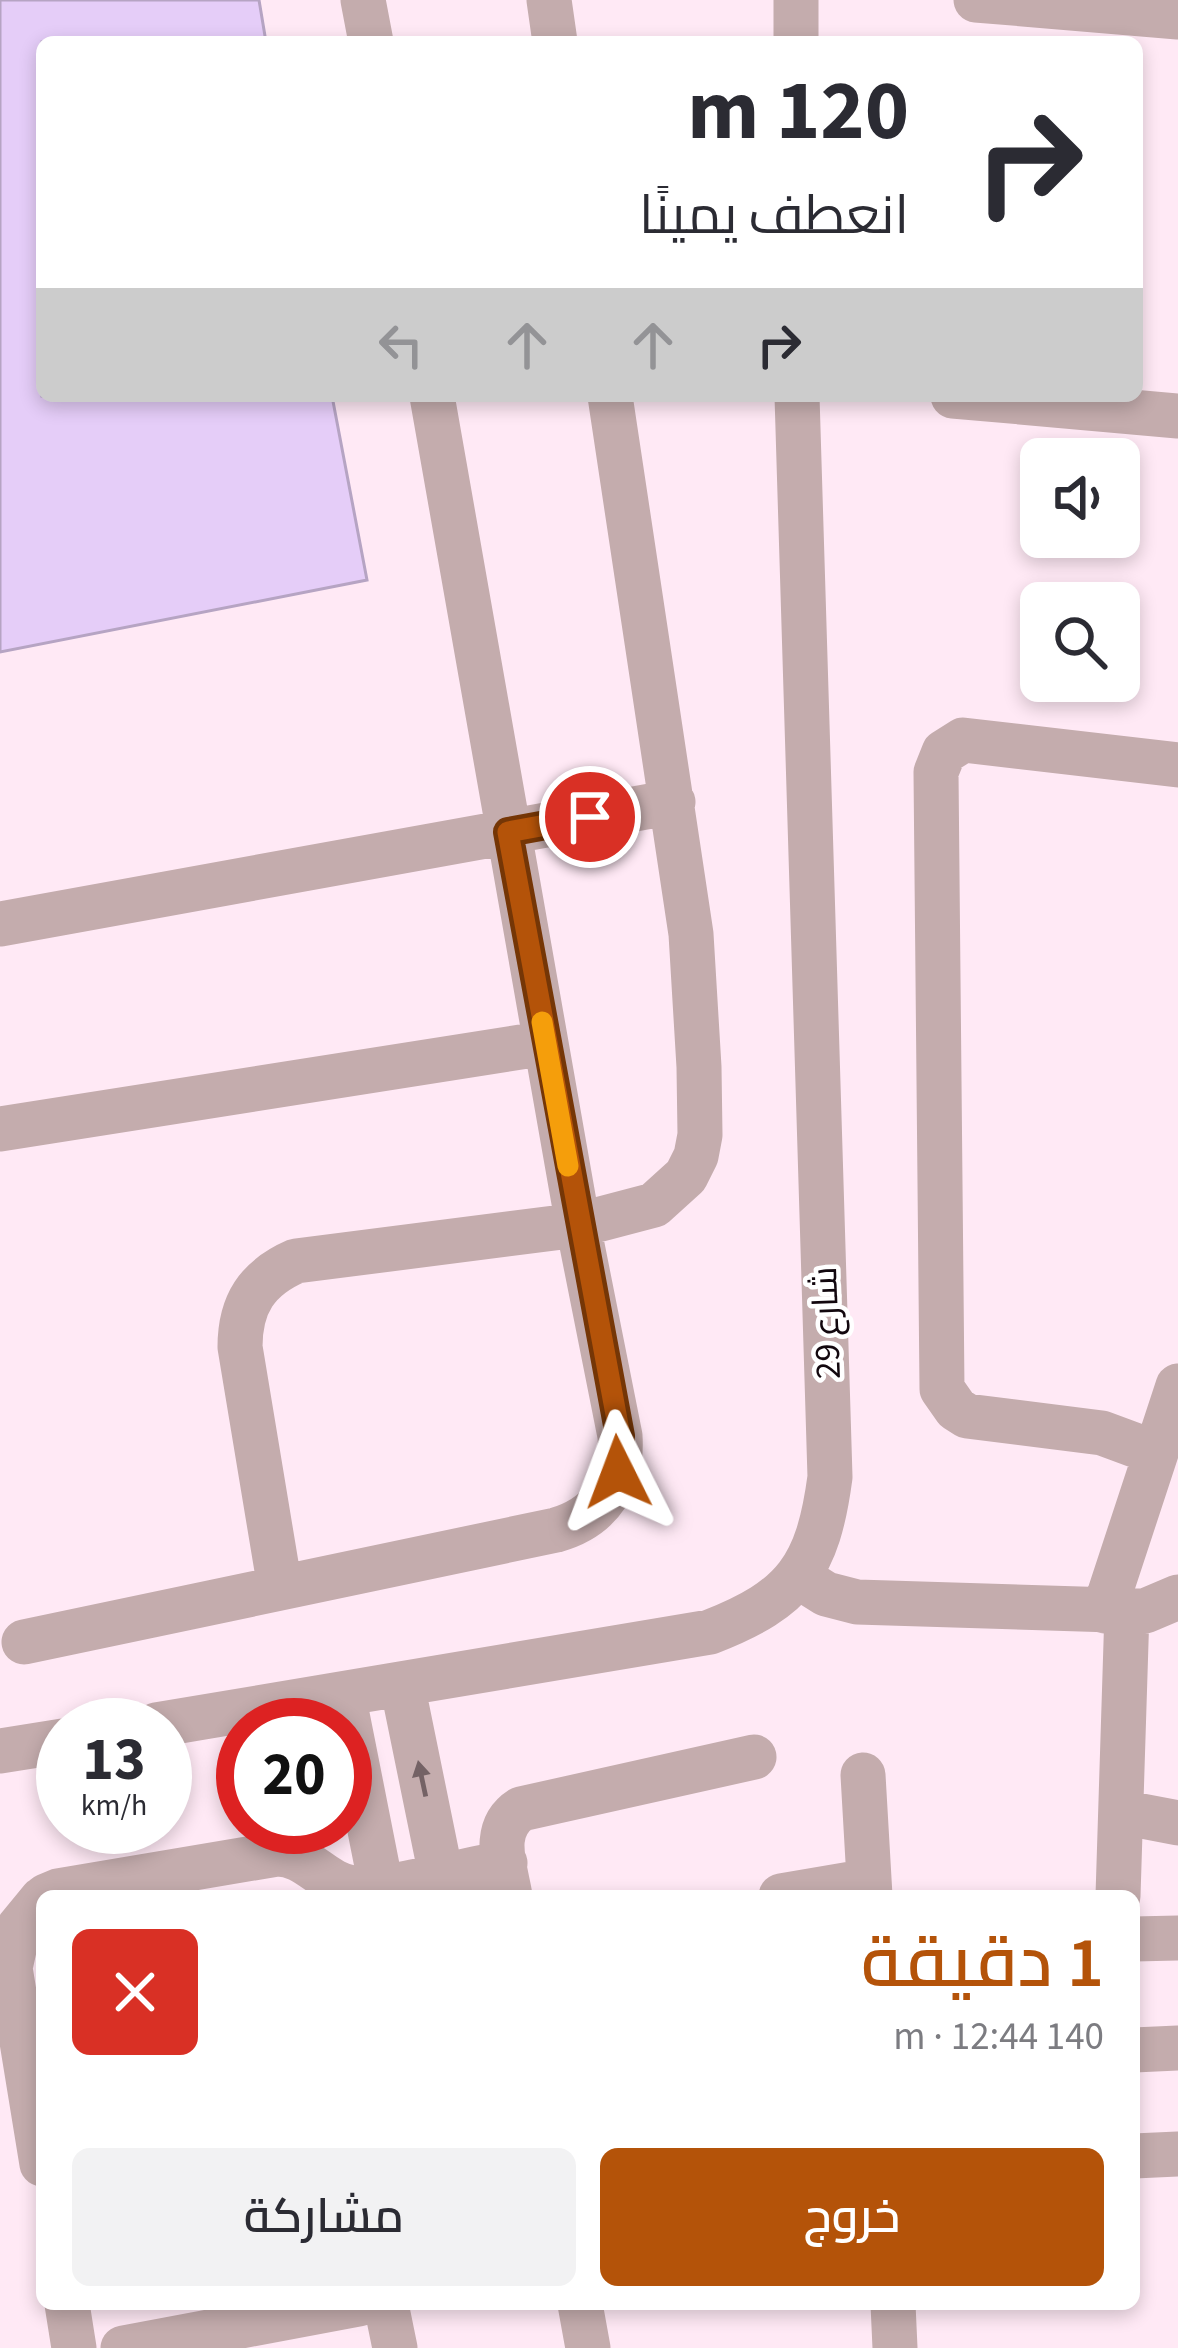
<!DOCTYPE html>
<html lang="ar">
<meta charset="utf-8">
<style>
body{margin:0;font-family:"Source Sans 3",Cairo,sans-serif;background:#f2f2f3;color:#2b2b33;direction:rtl;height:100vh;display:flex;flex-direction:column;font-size:45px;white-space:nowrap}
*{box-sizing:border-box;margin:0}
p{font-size:39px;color:#7c7c81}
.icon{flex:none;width:66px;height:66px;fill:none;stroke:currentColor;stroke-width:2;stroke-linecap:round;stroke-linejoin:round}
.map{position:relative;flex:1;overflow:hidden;direction:ltr}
.panel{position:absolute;left:36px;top:1890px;width:1104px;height:420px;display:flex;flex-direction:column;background:#fff;border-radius:18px;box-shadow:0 6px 18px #0003;direction:rtl}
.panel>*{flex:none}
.guide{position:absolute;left:36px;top:36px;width:1107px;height:366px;border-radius:18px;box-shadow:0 6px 18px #0003;direction:rtl;background:#fff;color:#2b2b33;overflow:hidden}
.buttons{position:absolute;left:1020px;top:438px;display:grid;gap:24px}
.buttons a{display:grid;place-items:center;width:120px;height:120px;border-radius:18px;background:#fff;box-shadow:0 6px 18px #0003;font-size:60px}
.speed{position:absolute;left:36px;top:1698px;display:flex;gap:24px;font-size:60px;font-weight:700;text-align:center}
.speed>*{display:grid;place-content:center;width:156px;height:156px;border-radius:50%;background:#fff;box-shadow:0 6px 18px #0003;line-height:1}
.speed small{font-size:30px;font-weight:400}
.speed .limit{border:18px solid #d22;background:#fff;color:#111}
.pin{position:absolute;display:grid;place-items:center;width:102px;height:102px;color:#fff;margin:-51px;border:6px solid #fff;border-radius:50%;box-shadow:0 3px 12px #0007}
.me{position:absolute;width:132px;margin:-66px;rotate:357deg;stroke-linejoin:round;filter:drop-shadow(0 0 9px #0008)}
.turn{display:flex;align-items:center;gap:42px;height:252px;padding:0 36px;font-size:54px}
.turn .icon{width:156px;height:156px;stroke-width:2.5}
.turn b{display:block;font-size:84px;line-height:102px}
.lanes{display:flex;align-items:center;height:114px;padding:0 36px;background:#0003;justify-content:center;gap:60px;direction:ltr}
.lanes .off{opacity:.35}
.round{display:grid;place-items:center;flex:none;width:126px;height:126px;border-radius:18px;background:#f2f2f3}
.headline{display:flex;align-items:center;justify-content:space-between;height:204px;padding:0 36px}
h1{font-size:72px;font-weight:600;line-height:90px;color:#b45309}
.cta{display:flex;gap:24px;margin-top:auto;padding:24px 36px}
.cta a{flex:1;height:138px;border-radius:18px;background:#b45309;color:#fff;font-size:48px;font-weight:600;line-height:138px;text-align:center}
.cta a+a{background:#f2f2f3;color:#2b2b33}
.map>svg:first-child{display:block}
.building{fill:#e5cdf8;stroke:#b6a4c3;stroke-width:3}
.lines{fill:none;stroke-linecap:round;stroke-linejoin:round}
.minor{stroke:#c4acad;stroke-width:45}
.oneway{fill:#746265}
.route-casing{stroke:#753606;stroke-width:30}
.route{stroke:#b45309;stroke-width:21}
.slow{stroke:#f59e0b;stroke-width:21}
.labels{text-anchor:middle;stroke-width:9;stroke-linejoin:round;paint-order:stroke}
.street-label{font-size:36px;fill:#12070e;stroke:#fff}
</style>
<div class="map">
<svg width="1178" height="2348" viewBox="0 0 1178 2348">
<rect width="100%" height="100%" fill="#ffe9f5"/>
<path class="building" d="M0,0H259L266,42H42V396H332L367,580L0,652Z"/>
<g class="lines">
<path class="minor" d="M363,0L371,42
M549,0L555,42
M796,0V42
M976,0L1178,17
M953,396L1178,416
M0,924L673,802
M0,1129L546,1043
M1156,1453L1102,1433L967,1416L956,1409L942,1389L936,772L944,752L963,740L1178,765
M799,1577L826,1594L857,1602L1145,1611L1178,1597
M280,1588L240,1347C240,1304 257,1278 296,1261L578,1225L654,1205L686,1176L696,1156L700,1135L699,1067L691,934L610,396
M1104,1611L1178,1386
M24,1642L556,1530C602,1517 623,1482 620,1436L578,1225L432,396
M402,1684L441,1875
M343,1694L381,1886
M156,1725L710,1632C795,1599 818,1567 830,1477L797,396
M0,1751L63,1741
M863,1775L870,1896
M1121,1812L1178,1823
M46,1896L58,1891L277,1854C308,1854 323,1884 353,1888C384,1892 469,1869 505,1863
M510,1896C505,1866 490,1829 521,1809L754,1757
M781,1896L869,1881
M1118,1896L1127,1611
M42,1899L19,1927L10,1968L42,2164
M1134,1939L1178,1938
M1134,2050L1178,2048
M1134,2156L1178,2154
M67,2304L74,2348
M386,2304L395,2348
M580,2304L588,2348
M893,2304L895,2348
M123,2348L359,2304"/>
</g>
<defs><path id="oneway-solid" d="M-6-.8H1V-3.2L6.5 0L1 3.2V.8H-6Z" transform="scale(3)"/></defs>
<use class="oneway" href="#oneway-solid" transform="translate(422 1779) rotate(-102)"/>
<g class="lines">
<g class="route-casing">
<path id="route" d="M590,817L508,832L620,1436L618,1472"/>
</g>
<use href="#route" class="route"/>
<path class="slow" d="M542,1022L568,1166"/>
</g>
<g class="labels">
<g class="street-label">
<text transform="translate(825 1323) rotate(-92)" y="13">شارع 29</text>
</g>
</g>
</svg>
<div class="buttons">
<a><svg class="icon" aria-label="sound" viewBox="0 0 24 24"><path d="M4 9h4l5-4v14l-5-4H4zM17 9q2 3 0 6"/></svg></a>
<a><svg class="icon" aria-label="search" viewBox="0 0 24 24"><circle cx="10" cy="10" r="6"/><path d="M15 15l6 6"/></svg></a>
</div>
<div class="speed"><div>13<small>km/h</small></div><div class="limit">20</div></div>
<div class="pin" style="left:590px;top:817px;background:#d93025"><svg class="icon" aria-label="arrive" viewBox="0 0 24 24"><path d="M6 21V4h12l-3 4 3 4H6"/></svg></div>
<svg class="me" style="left:618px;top:1472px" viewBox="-20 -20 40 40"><path d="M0-17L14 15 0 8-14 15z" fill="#b45309" stroke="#fff" stroke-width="4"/></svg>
<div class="guide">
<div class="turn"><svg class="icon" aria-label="right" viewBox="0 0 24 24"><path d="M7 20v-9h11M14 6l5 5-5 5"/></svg><div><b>120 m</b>انعطف يمينًا</div></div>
<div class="lanes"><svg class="icon off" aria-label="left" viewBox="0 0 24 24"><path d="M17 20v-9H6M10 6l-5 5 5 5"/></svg><svg class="icon off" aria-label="ahead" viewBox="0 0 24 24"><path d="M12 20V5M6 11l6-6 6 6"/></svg><svg class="icon off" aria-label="ahead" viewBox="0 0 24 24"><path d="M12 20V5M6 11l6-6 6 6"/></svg><svg class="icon" aria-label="right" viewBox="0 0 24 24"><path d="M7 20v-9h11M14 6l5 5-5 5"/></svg></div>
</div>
<section class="panel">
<div class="headline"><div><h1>1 دقيقة</h1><p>140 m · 12:44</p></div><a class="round" style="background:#d93025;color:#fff"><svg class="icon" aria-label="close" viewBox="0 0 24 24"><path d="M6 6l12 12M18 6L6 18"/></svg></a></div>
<div class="cta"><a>خروج</a><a>مشاركة</a></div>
</section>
</div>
